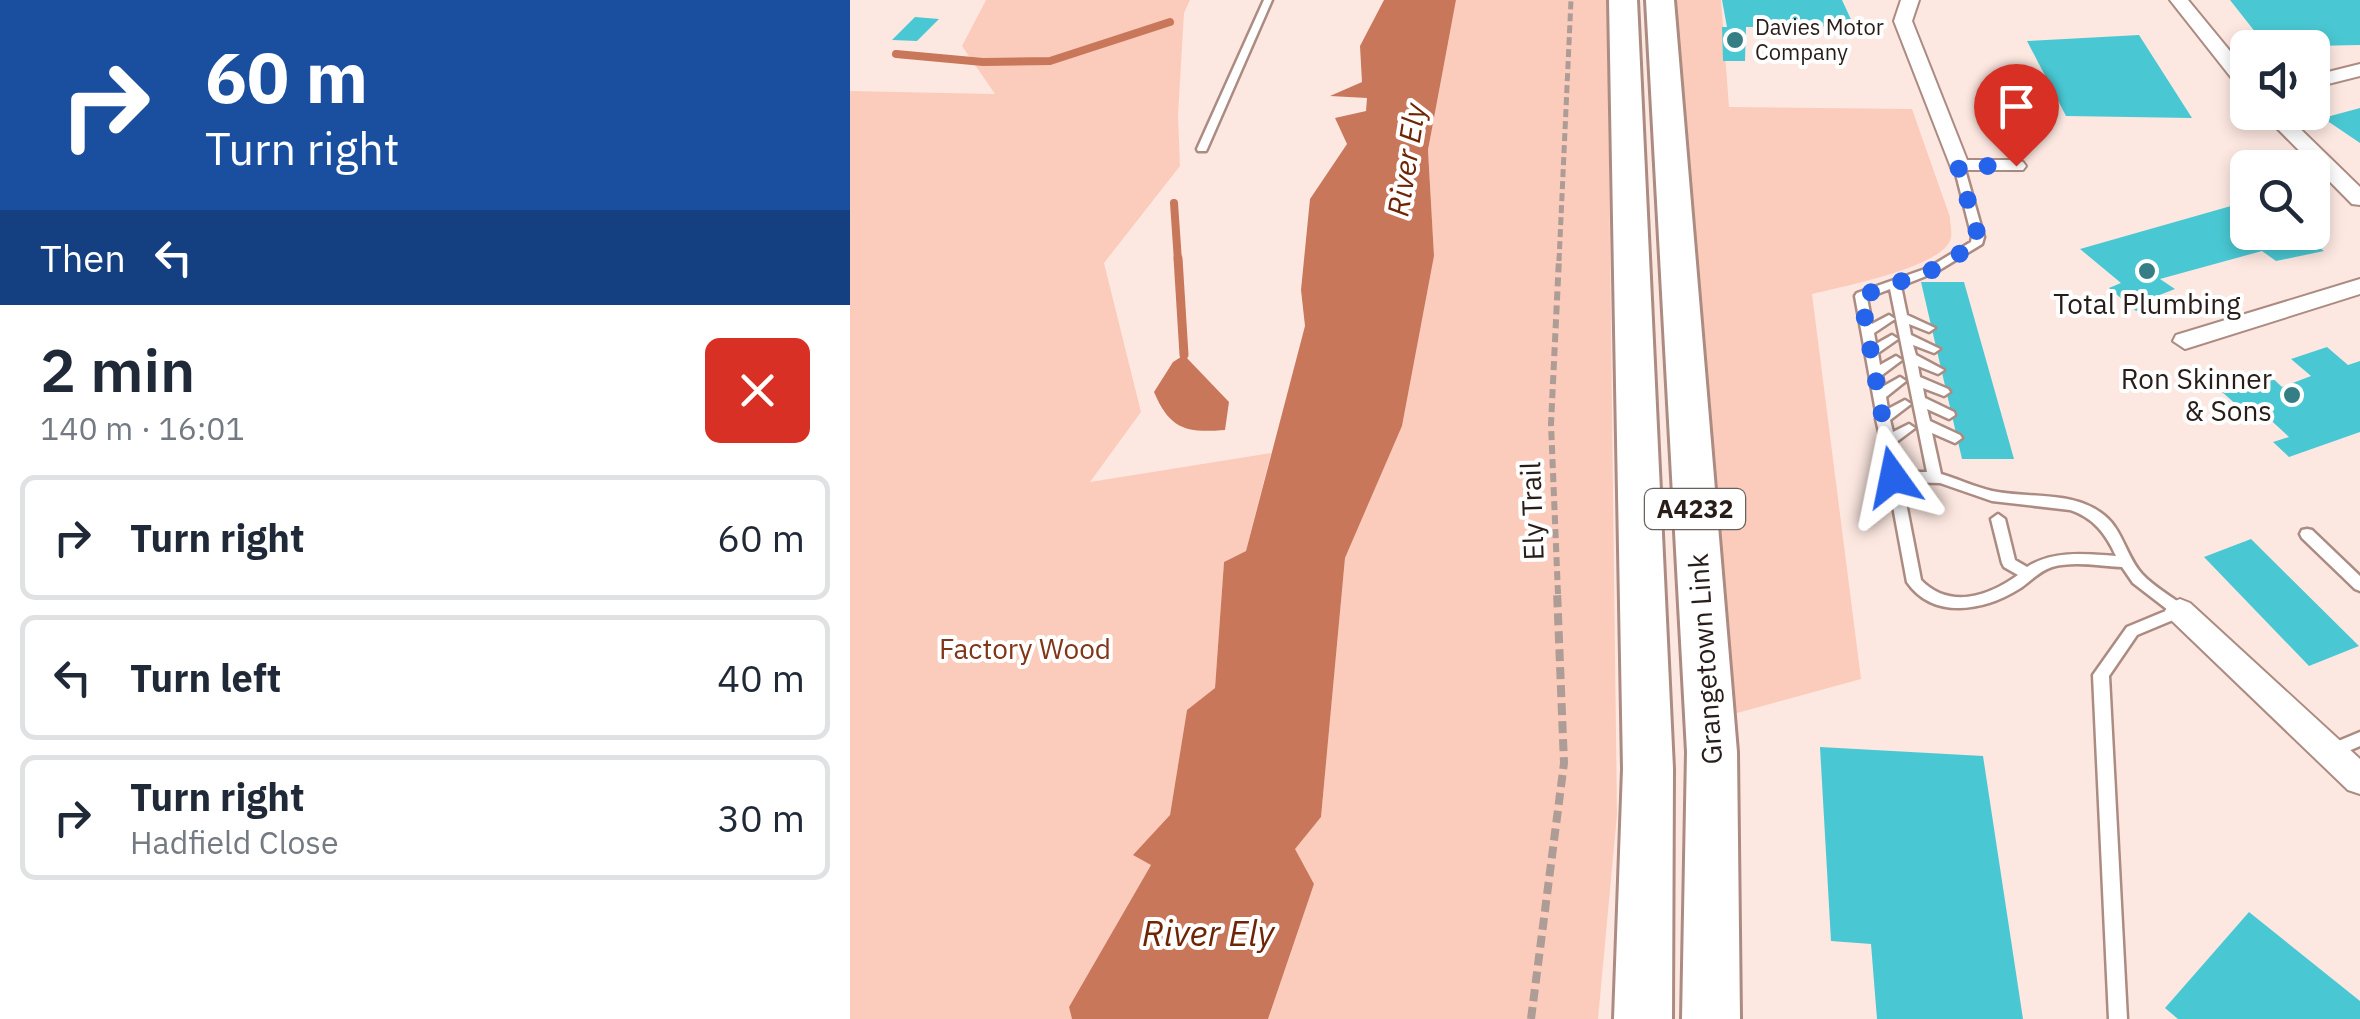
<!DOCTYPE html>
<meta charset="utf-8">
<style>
body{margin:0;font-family:"IBM Plex Sans",sans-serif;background:#f6f6f7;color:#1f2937;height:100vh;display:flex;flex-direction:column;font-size:38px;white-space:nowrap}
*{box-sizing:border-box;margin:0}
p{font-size:32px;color:#747a83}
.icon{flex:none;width:55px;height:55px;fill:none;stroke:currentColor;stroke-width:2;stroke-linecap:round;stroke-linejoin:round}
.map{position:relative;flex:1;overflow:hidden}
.sheet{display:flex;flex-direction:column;background:#fff;width:850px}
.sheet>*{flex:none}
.top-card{background:#1a4fa0;color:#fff;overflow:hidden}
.tools{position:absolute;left:1380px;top:30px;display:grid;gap:20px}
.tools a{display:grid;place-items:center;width:100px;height:100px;border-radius:15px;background:#fff;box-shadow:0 5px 15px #0003;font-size:50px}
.pin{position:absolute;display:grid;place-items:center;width:85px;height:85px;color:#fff;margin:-102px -42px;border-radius:50% 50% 50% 0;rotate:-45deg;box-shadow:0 0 10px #0007}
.pin .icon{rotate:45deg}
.me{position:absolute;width:110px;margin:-55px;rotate:348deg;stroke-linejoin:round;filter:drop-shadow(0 0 8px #0008)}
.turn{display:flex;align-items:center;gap:35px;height:210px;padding:0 40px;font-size:45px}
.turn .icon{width:130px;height:130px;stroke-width:2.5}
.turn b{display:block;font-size:70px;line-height:85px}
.then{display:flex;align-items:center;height:95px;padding:0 40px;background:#0003;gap:20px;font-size:38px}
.round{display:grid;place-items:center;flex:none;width:105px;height:105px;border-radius:15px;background:#f6f6f7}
.head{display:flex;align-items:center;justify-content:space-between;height:170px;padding:0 40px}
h1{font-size:60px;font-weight:600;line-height:75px}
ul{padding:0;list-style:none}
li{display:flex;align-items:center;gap:30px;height:125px;margin:0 20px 15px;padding:0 20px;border:5px solid #e0e1e3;border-radius:15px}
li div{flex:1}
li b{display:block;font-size:38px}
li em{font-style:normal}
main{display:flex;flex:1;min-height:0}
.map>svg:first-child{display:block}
.green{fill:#fbccbb}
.water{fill:#c9775b}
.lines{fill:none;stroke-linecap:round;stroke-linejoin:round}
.stream-far1{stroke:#c9775b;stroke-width:8}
.stream{stroke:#c9775b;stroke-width:9}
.building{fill:#49c8d3}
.lane-casing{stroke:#ac8c82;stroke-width:5}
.street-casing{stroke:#ac8c82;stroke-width:4}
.primary-casing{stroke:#ac8c82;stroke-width:6}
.path-far2{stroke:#ae9c96;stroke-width:5;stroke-dasharray:8 4;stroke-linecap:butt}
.path-far1{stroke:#ae9c96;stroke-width:6;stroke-dasharray:9 5;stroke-linecap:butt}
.path{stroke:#ae9c96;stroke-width:8;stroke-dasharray:12 6;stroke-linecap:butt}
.lane{fill:#fff;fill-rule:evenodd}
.street{fill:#fff;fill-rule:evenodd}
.primary{fill:#fff;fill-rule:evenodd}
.route{stroke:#2563eb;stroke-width:18;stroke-dasharray:0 32.4}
.poi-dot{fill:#367e85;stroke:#fff;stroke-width:4}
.labels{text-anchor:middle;stroke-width:8;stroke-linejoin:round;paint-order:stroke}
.far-poi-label{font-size:22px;fill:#291d19;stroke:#fff;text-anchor:start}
.shield{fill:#fff;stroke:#69615e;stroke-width:2.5}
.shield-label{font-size:25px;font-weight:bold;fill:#291d19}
.poi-label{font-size:28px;fill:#291d19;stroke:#fff}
.street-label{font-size:28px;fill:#291d19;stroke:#fff}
.park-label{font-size:28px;fill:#813519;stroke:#fff}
.water-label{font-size:30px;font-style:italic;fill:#6f2505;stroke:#fff}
.near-water-label{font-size:35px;font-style:italic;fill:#6f2505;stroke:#fff}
</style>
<main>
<section class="sheet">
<div class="top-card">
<div class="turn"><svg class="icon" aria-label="right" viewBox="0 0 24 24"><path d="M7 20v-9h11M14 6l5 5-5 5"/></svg><div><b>60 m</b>Turn right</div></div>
<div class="then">Then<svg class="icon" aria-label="left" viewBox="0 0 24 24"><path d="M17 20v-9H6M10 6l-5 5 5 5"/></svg></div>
</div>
<div class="head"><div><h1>2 min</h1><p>140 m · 16:01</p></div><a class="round" style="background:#d93025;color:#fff"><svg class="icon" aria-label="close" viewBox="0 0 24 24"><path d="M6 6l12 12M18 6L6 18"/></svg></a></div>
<ul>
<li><svg class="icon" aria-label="right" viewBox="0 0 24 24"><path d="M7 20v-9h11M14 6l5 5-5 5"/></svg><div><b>Turn right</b></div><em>60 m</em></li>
<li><svg class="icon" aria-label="left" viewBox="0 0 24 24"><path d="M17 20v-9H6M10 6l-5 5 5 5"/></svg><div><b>Turn left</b></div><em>40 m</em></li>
<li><svg class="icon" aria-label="right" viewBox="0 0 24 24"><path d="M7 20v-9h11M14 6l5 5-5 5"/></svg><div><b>Turn right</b><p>Hadfield Close</p></div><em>30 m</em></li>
</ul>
</section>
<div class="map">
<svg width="1510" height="1019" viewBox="0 0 1510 1019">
<rect width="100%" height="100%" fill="#fde8e1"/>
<path class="green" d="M136,0H340L334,13L328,115L330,166L254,263L291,412L240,482L421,453L396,551L374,562L365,688L337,710L320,815L301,865L219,1007L222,1019H0V91L145,94L112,46Z
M606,0H757L767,815L748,1019H418L464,884L444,849L471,817L495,558L552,426L584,256L578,150Z
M821,0H871L879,107L1062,109L1100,217C1100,225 1103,234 1100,241C1088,268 991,287 962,294L1011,679L876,716Z"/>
<path class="water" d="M534,0H606L578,150L584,256L552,426L495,558L471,817L445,849L464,884L418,1019H222L219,1007L301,865L283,855L320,815L337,710L365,688L374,562L396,551L455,326L451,290L460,199L497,144L485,118L516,111L517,98L480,96L512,82L510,46Z
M334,355L379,402L375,430C337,433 320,430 304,392L323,362Z"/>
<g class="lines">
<path class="stream-far1" d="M46,54L133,62L200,61L320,22
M324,203L328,261"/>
<path class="stream" d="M328,258L334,355"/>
</g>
<path class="building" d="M872,0H992L1004,26L896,27L895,61H873L872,27H877Z
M1380,0H1510V45L1417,47Z
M65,17L89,19L67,41L42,40Z
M1289,35L1342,118L1216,116L1177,41Z
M1510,108V143L1473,118Z
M1395,202L1398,232L1450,233L1474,251L1426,261L1412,251L1310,279L1325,289L1294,301L1299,305L1286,311L1259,288L1271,283L1230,249Z
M1071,282H1114L1164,459H1112Z
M1477,347L1498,365L1510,361V432L1439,457L1423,442L1439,437L1401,402L1389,407L1363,384L1380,377L1388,382L1416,372L1432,387L1461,376L1441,359Z
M1401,539L1509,646L1459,666L1354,557Z
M970,747L1133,756L1173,1019H1027L1021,944L981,941Z
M1399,912L1510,1001V1019H1328L1315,1008Z"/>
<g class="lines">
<g class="lane-casing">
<path id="lane" d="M414,0H422L357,149L356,151H348L347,149Z
M1109,163L1114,166L1134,237L1132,244L1086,272L1051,286L1057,315L1085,328L1079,332L1059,324L1061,335L1090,349L1084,353L1063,345L1066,355L1094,370L1088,374L1068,366L1070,377L1098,389L1100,392L1094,396L1073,388L1075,398L1104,412L1105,415L1099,419L1077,409L1080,421L1110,435L1112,438L1105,443L1082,433L1091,474C1108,479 1125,487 1142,491C1179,499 1225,490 1255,516C1273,531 1276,556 1292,574C1304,587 1321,596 1335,607L1337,611L1335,615L1287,635L1259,676L1277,1019H1259L1243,675L1277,627L1318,610L1283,583L1272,567C1249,566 1224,561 1202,567C1189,571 1180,582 1169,589C1134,611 1083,620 1057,582L1032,447L1029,443L1031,440L1026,419L1027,417L1005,296L1007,293L1078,268L1121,242L1122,237L1104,166ZM1040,289L1077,472H1050L1045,443L1065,428L1059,424L1043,432L1040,420L1061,404L1055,400L1038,409L1036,397L1056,381L1050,377L1034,386L1032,375L1052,360L1046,356L1030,365L1028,353L1048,339L1042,335L1026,344L1024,333L1045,319L1039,315L1022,324L1017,298ZM1052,482L1090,483L1142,501L1220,510C1244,518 1256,534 1266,556C1236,554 1204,550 1177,567L1165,560L1155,519L1148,514L1141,519L1152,563L1154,567L1168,575C1138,597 1099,609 1071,580Z
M1457,529L1462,530L1510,576V591L1505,589L1452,538L1450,534L1452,530Z
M1510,732V746L1480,759L1474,757L1472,752L1474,747Z"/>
</g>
<g class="street-casing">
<path id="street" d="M1051,0H1069L1062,21L1117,160H1166L1173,162L1176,166L1173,170H1102L1044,21Z
M1320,0H1338L1398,73V92L1391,90Z
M1510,64V76L1462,88V76Z
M1411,112H1433L1510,187V205L1502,204Z
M1510,279V294L1335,349L1323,341L1326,335Z
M1330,599L1340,603L1510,759V794L1498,790L1320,619L1315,611L1320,603Z"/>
</g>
<g class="primary-casing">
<path id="primary" d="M759,0H787L823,769L822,1019H764L773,769Z
M796,0H824L887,752L890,1019H832L837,752Z"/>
</g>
<path class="path-far2" d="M709,261L721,0"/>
<path class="path-far1" d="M708,594L701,424L709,258"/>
<path class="path" d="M681,1019L714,763L707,591"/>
<use href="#lane" class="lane"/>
<use href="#street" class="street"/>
<use href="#primary" class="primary"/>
</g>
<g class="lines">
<path class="route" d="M1043,477L1011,296L1082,270L1126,244L1128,236L1108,166H1166"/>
</g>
<g class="poi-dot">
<circle cx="885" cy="40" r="10"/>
<circle cx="1297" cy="271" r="10"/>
<circle cx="1442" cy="395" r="10"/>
</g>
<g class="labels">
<g class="far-poi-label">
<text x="905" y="35">Davies Motor<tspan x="905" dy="25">Company</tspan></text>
</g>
<rect class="shield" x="795" y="489" width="100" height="40" rx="8"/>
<g class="shield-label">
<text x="845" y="518">A4232</text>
</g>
<g class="poi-label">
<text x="1297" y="314">Total Plumbing</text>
<text x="1422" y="389" text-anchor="end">Ron Skinner<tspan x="1422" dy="32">&amp; Sons</tspan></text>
</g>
<g class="street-label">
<text transform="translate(682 511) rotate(-92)" y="10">Ely Trail</text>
<text transform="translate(855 659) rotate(-94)" y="10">Grangetown Link</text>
</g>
<g class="park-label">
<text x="175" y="659">Factory Wood</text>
</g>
<g class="water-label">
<text transform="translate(557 160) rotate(-81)" y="10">River Ely</text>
</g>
<g class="near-water-label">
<text x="358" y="946">River Ely</text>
</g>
</g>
</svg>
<div class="tools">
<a><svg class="icon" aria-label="sound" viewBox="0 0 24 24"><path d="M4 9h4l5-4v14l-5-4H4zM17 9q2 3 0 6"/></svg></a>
<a><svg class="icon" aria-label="search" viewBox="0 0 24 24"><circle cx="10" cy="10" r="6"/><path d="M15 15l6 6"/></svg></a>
</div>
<div class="pin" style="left:1166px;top:166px;background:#d93025"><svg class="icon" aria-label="arrive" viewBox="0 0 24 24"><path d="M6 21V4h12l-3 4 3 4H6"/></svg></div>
<svg class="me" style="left:1043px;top:477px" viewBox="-20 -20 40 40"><path d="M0-17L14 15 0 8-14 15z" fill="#2563eb" stroke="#fff" stroke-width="4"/></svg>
</div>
</main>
